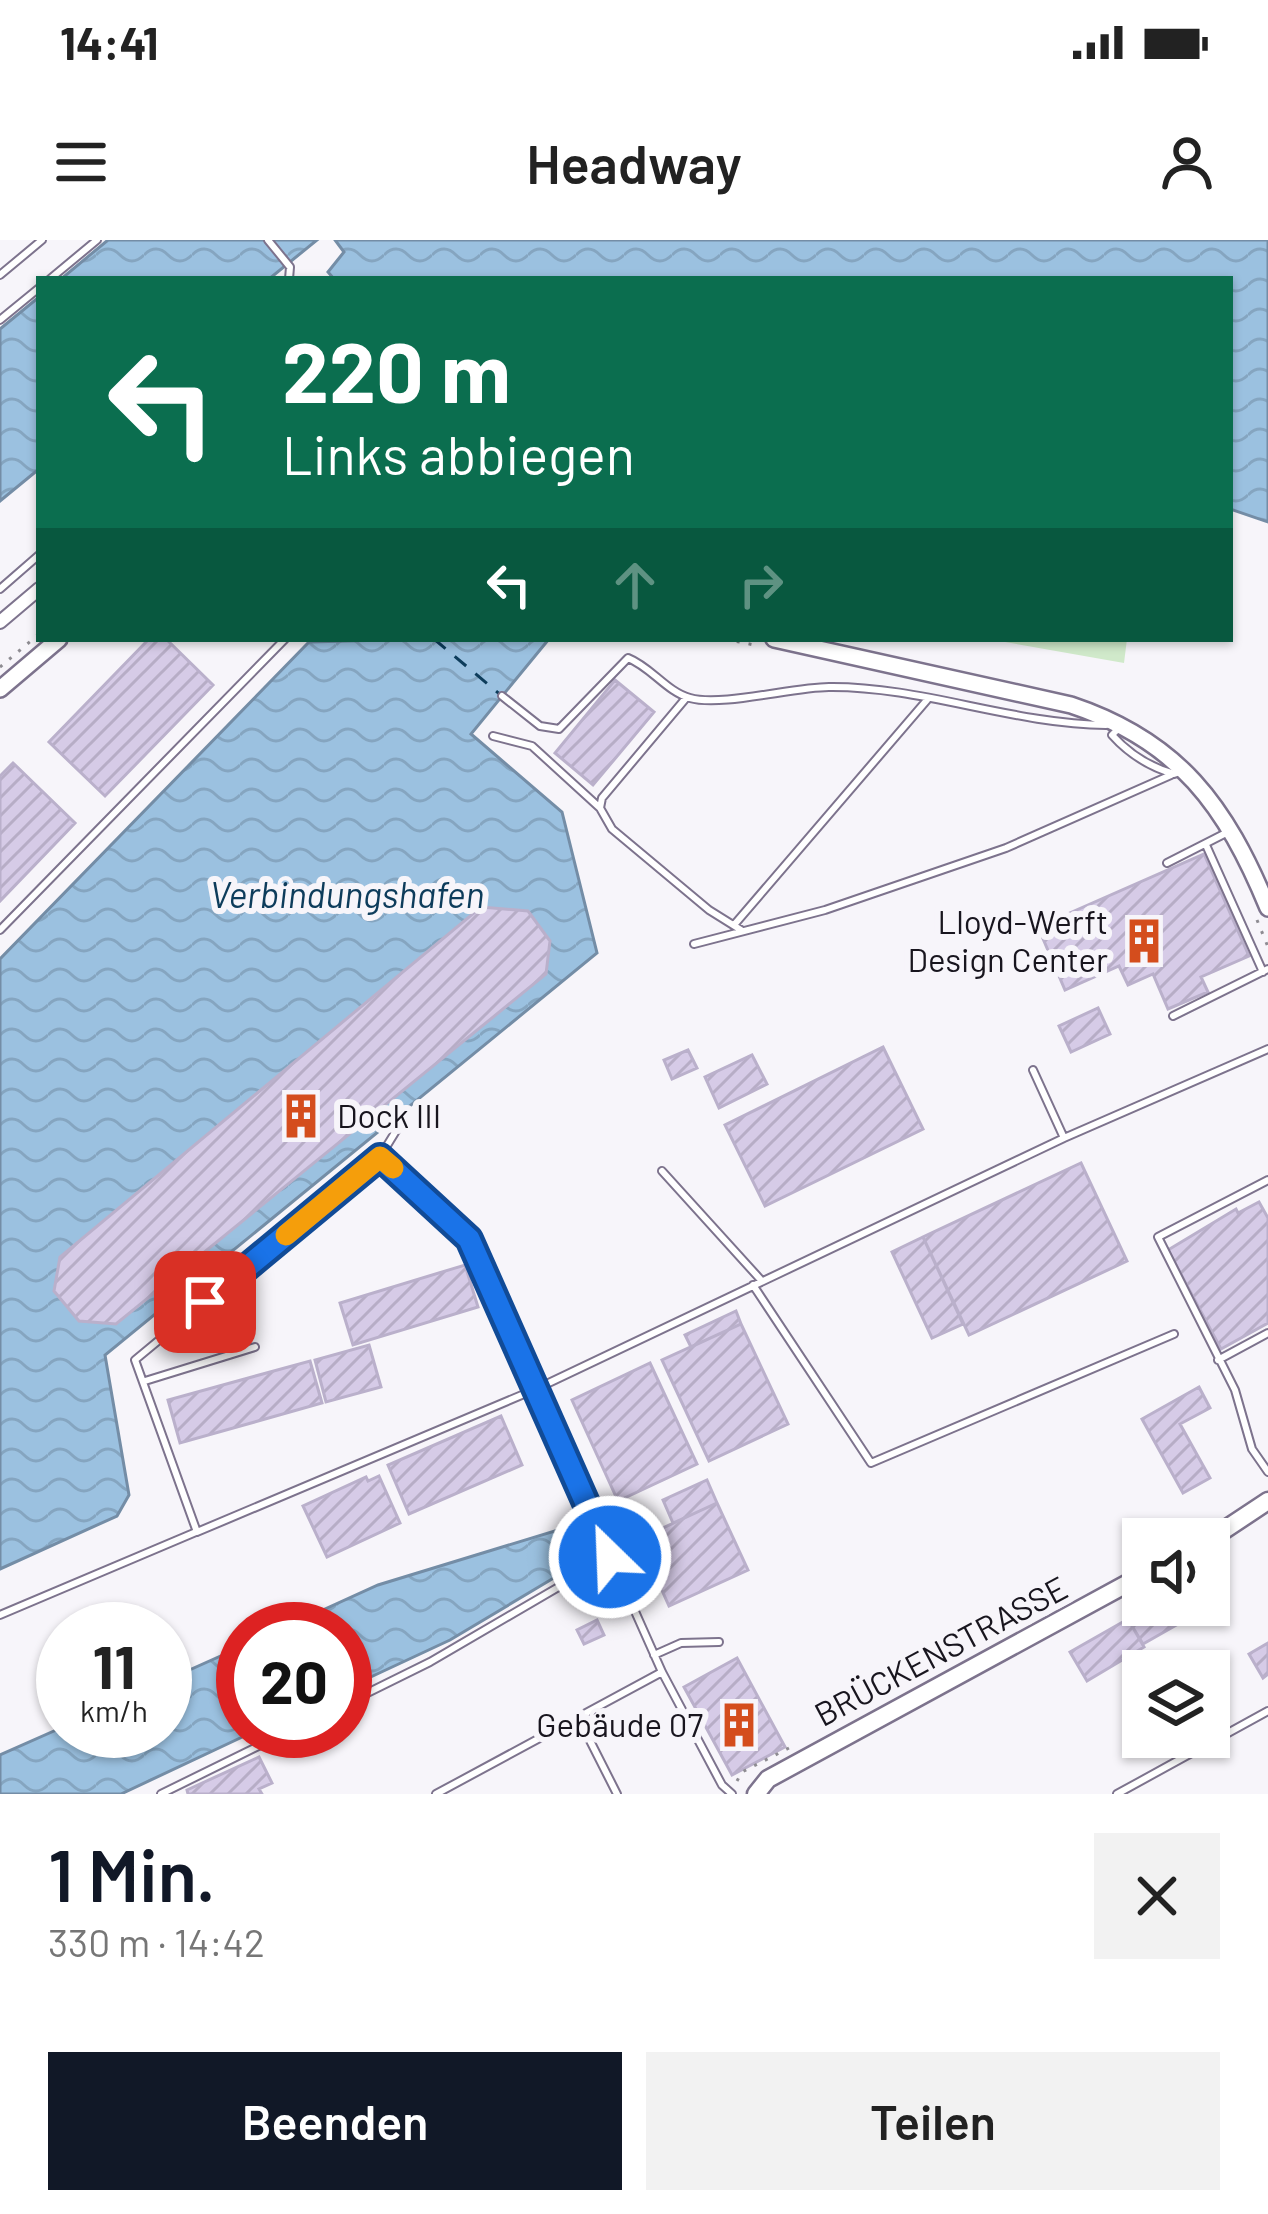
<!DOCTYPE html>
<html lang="de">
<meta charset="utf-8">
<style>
body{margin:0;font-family:Barlow,sans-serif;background:#f2f2f2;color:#222;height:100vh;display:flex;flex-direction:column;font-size:45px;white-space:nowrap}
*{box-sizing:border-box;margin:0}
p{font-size:39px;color:#767676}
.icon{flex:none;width:66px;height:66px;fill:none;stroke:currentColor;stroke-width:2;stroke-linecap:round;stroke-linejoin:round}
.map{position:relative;height:1554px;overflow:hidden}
.panel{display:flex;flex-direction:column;background:#fff;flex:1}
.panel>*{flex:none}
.hud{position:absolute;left:36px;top:36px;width:1197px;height:366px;border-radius:0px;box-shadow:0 3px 9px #0004;background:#0b6e4f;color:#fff;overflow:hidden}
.controls{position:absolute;left:1122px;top:1278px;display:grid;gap:24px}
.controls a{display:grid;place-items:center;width:108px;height:108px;border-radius:0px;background:#fff;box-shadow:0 3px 9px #0004;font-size:60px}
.speed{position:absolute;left:36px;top:1362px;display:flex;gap:24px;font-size:60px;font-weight:700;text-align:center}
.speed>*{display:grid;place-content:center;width:156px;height:156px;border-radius:50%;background:#fff;box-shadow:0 3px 9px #0004;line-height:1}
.speed small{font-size:30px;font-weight:400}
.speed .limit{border:18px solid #d22;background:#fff;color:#111}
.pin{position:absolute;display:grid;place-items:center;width:102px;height:102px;color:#fff;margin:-51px;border-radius:24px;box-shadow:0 6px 18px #0006}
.me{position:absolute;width:132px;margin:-66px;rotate:336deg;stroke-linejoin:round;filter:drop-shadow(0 0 9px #0008)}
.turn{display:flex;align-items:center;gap:42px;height:252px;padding:0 48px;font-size:54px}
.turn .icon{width:156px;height:156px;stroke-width:2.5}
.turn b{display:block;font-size:84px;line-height:102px}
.lanes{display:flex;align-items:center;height:114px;padding:0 48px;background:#0003;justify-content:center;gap:60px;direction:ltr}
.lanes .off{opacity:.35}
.round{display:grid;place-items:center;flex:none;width:126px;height:126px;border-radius:0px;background:#f2f2f2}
.headline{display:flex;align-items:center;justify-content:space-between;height:204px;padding:0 48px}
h1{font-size:72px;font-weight:600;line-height:90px;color:#111827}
.primary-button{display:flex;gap:24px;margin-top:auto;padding:24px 48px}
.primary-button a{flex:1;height:138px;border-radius:0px;background:#111827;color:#fff;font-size:48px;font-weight:600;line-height:138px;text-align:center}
.primary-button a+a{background:#f2f2f2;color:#222}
.status{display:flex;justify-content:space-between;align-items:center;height:84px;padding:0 60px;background:#fff;direction:ltr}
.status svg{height:33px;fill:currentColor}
header{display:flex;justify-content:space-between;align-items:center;height:156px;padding:0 48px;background:#fff;font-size:54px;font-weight:600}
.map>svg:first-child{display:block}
.green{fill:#d0e9ca}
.water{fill:url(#water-waves);stroke:#748da6;stroke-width:3}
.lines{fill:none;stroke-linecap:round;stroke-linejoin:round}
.ferry{stroke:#0d3c5b;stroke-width:3;stroke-dasharray:15 12;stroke-linecap:butt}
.building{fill:url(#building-hatch);stroke:#bab0cb;stroke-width:3}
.service-casing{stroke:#7d738d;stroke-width:10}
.minor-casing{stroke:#7d738d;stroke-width:16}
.tertiary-casing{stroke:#7d738d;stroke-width:20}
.secondary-casing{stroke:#7d738d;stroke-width:21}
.path{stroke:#8e8c92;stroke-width:3;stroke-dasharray:3 9;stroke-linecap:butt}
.service{stroke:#fff;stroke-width:6}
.minor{stroke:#fff;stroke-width:12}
.tertiary{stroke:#fff;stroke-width:15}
.secondary{stroke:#fff;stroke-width:16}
.route-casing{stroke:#114b97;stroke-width:30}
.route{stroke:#1a73e8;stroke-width:21}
.slow{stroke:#f59e0b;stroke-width:21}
.labels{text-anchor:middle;stroke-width:12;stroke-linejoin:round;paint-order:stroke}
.poi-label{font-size:33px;fill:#18151e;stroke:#f7f5fa;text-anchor:end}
.street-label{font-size:33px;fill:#18151e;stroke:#f7f5fa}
.water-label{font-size:36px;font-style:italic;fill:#0d3c5b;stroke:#f7f5fa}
</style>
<div class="status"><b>14:41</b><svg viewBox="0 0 49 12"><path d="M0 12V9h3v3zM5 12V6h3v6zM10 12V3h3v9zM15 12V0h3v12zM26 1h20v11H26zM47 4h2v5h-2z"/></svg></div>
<header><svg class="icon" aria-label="menu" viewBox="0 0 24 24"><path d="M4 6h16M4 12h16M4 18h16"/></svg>Headway<svg class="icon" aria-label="person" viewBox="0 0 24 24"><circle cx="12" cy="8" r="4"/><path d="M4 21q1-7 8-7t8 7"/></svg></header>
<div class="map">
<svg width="1268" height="1554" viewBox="0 0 1268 1554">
<defs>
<pattern id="water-waves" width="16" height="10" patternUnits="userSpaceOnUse" patternTransform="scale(3)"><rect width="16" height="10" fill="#9bc1e0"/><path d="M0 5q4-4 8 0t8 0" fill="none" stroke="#85a5c0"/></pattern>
<pattern id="building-hatch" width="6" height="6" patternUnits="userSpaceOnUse" patternTransform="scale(3)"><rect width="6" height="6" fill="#d6cbe7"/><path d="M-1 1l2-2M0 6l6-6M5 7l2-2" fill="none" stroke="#b7adc6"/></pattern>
</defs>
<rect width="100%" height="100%" fill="#f7f5fa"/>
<path class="green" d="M988,399H1127L1124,423Z"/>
<path class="water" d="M108,0H317L269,39H61Z
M335,0H1268V282L1230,269V39H334L328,32L344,12Z
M39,57V229L0,261V89Z
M424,399H549L471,494L562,572L597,713L105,1115L129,1255L117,1276L0,1329V719L309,402Z
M581,1283L594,1314L450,1400L345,1449V1389H281L378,1345Z
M243,1406V1491H255L121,1554H0V1515L63,1487V1491H165V1441Z"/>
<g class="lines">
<path class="ferry" d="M434,399L502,456"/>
</g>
<path class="building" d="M149,399H166L213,445L105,556L49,502Z
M615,440L654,472L593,545L555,513Z
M13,523L75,583L0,661V536Z
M1204,614L1249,716L1201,737L1208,752L1168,769L1153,734L1128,745L1119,726L1065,750L1038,687Z
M481,667L528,671L550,701L546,734L116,1084L79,1081L54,1051L60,1017Z
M1098,768L1110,794L1071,812L1059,786Z
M883,807L923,889L765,966L725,885Z
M688,810L697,828L672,839L664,820Z
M752,815L767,844L719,868L705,837Z
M1081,923L1127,1021L969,1095L923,997Z
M1259,962L1268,978V1083L1221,1109L1168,1010L1236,969L1238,973Z
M923,997L963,1084L932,1098L892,1012Z
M465,1025L478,1067L353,1105L340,1063Z
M736,1071L741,1084L691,1107L685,1095Z
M741,1084L788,1184L709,1221L662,1120Z
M369,1105L381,1147L326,1162L315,1120Z
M310,1121L322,1163L180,1203L168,1160Z
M650,1123L697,1224L618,1261L572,1160Z
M1199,1147L1210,1168L1180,1184L1210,1238L1183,1253L1142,1179Z
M501,1176L522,1225L409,1274L388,1225Z
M379,1236L400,1283L327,1317L303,1266L366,1237L368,1241Z
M707,1240L717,1263L673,1283L663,1260Z
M717,1263L748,1330L669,1366L639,1299Z
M1158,1365H1179L1187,1379L1143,1404L1129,1381Z
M1128,1379L1144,1407L1087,1441L1070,1412Z
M597,1380L604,1395L584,1404L577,1390Z
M1268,1403V1434L1263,1438L1249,1414Z
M737,1418L785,1507L732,1535L684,1447Z
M259,1517L272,1543L259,1549L262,1554H188L187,1550Z"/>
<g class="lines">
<g class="service-casing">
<path id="service" d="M268,0L290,27L289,39
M0,35L42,0
M50,39L97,0
M0,80L39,48
M0,349L39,315
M502,456L540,486L559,489L628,418C651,427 667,452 690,458C721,467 793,447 829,447C921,446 1012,484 1106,485
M1120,487L1112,495C1129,514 1150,527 1174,534L1183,531
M493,496L532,506L600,568L612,589L709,670L741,690
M600,568L602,558L686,458
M1206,605L1263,732
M1167,623L1228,592
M734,685L927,460
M0,690L285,399
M694,704L825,670L1006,608L1171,535
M1173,776L1268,729
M1033,830L1064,898
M399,886L380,917L469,999L662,1432L722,1545L732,1554
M380,917L135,1120L197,1292L536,1149L1064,898L1268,809
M662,931L760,1039
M1268,940L1158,997L1235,1150L1252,1209L1268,1232
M753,1045L871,1223L1174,1094
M1218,1120L1268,1093
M145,1141L255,1107
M0,1375L196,1292
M654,1415L681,1403L719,1402
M345,1464L430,1422L610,1317
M578,1477L617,1554
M161,1554L289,1491
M436,1554L662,1432
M1117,1554L1268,1471"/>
</g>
<g class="minor-casing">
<path id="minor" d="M0,382L39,349"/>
</g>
<g class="tertiary-casing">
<path id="tertiary" d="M774,399L1071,465C1179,501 1226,566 1268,668
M0,449L59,399"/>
</g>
<g class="secondary-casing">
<path id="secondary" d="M1209,1300L1268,1261
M756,1554L768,1539L1143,1335"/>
</g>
<path class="path" d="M725,399L759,406
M0,427L39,394
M1257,680L1268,707
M737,1541L742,1532L789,1508"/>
<use href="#service" class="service"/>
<use href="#minor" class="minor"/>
<use href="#tertiary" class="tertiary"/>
<use href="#secondary" class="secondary"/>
</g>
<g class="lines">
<g class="route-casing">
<path id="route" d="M205,1062L380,917L469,999L610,1317"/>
</g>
<use href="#route" class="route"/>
<path class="slow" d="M286,995L380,917L393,928"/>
</g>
<defs>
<g id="building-bare" transform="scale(3.6)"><path d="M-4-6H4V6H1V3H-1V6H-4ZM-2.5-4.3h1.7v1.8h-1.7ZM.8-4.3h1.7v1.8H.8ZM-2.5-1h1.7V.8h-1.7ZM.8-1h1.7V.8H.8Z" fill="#d44d1d" stroke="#f7f5fa" stroke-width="2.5" paint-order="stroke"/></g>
</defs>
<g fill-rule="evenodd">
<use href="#building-bare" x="1144" y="701"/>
<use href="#building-bare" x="301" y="876"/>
<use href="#building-bare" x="739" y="1485"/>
</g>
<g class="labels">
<g class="poi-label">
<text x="1108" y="694">Lloyd-Werft<tspan x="1108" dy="38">Design Center</tspan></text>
<text x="337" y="888" text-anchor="start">Dock III</text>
<text x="703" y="1497">Gebäude 07</text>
</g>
<g class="street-label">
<text transform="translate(941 1411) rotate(-28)" y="12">BRÜCKENSTRASSE</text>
</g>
<g class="water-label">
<text x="347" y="668">Verbindungshafen</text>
</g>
</g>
</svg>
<div class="controls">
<a><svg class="icon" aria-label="sound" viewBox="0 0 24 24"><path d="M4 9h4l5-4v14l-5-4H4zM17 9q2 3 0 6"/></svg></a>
<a><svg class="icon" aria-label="layers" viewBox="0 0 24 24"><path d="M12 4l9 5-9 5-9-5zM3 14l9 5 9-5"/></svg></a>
</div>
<div class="speed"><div>11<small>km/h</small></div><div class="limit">20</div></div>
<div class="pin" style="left:205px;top:1062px;background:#d93025"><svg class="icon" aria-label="arrive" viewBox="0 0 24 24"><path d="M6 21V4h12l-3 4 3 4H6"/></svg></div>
<svg class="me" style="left:610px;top:1317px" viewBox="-20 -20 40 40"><circle r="17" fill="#1a73e8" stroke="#fff" stroke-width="3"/><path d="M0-11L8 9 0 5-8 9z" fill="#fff"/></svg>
<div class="hud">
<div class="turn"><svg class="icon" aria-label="left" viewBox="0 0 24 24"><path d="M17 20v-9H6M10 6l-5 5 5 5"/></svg><div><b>220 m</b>Links abbiegen</div></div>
<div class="lanes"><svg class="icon" aria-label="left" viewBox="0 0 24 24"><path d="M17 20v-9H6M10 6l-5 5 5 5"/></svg><svg class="icon off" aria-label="ahead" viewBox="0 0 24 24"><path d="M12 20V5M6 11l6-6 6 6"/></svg><svg class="icon off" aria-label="right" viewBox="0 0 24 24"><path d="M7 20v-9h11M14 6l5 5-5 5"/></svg></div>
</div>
</div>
<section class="panel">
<div class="headline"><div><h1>1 Min.</h1><p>330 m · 14:42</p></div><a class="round"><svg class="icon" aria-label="close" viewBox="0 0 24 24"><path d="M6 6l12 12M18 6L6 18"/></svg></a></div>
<div class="primary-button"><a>Beenden</a><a>Teilen</a></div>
</section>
